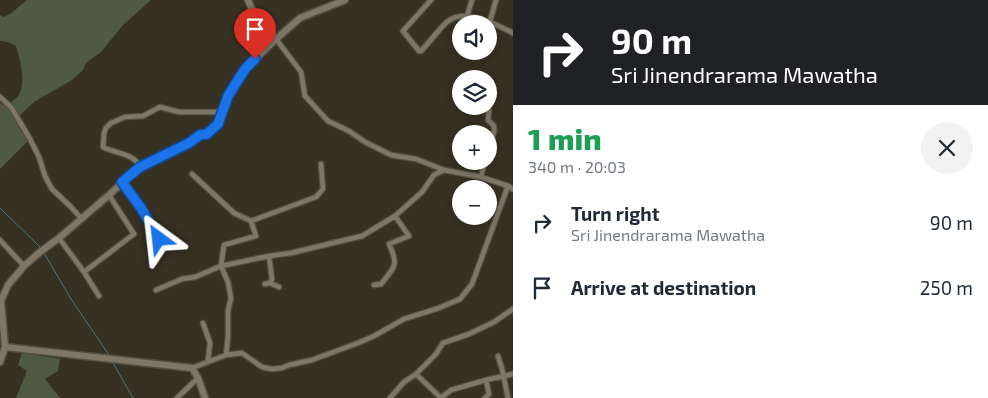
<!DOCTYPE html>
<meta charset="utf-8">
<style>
body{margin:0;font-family:"Exo 2",sans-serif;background:#f2f2f3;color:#1f2937;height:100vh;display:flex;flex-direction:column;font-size:19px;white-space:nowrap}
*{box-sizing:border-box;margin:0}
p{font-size:16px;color:#747a83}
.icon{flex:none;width:28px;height:28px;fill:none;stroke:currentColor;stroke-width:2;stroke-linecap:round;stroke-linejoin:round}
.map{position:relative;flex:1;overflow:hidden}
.sheet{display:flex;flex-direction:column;background:#fff;width:475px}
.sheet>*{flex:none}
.banner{background:#202124;color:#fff;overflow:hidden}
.controls{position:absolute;left:452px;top:15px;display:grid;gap:10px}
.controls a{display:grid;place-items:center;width:45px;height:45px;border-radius:50%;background:#fff;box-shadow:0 2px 12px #0003;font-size:25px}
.pin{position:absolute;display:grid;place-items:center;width:42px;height:42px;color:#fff;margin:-51px -21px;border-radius:50% 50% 50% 0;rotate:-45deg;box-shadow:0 0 5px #0007}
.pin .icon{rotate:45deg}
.me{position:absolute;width:55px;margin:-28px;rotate:330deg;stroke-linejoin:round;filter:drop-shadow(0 0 4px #0008)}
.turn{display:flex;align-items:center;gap:18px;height:105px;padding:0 15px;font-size:22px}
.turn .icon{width:65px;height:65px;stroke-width:2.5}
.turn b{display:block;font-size:35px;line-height:42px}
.round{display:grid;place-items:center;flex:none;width:52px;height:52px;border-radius:26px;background:#f2f2f3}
.summary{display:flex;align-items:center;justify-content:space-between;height:85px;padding:0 15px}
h1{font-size:30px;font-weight:800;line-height:38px;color:#1e9e55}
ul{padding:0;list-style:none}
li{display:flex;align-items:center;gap:15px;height:65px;padding:0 15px}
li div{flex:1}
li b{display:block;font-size:19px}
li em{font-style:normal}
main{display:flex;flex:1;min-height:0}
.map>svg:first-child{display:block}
.green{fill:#505a43}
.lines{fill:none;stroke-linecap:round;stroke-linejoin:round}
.stream{stroke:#487586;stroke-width:1}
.street-casing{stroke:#534e41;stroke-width:7}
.secondary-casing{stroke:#534e41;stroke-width:9}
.street{stroke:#7e7767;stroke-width:4.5}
.secondary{stroke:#7e7767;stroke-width:6}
.route-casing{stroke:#114b97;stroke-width:12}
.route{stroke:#1a73e8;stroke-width:9}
</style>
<main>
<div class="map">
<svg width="513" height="398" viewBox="0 0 513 398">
<rect width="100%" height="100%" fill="#373123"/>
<path class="green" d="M27,0H151L123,25L101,52L86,63L83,70L72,80L34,102L18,117L30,139L0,169V103L2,105C6,104 11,102 14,100C29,89 20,60 16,46L8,42L0,41V15L3,17L10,14Z
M22,353L60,359L58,371L45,379L60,398H16L27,371L18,365Z"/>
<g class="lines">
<path class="stream" d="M0,208L41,248
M44,253L71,299L109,355
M112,361L133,398"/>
<g class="street-casing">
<path id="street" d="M431,0L403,31L419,51H421C430,42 438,30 447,22C465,7 495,24 513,33
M467,16L472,0
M490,21L496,0
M276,39L301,72L305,96L328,121L349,131L365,142L391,155L416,159L444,170L481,177L508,186L513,189
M0,97L11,107L30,139L39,157L45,176L52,189L70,206L81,218
M483,106L489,111L488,120L494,126V132L489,148
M140,167C134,153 116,154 103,147L104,133L106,128L111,123L125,117L143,116L160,107L179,112H223
M192,174L234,213L251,221L316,197L323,189L321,164
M481,177L485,161
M123,182L141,208L159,239
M59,238L84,272L99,296
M0,240L24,266
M84,272L134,234L109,195
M270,283L279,287
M265,284L270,283L272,279L269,256
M374,285L381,284C395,267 399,265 389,244L409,236L395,216
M156,290L182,279L195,277L221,266L269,256L291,253L362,236L395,216L422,192L434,175L444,170
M203,323L210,343L208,361
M226,355L228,337V311L231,298L228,282L221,266L224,245L256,236L251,221
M498,356L502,369L508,398
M192,368L226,355L242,353L262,367L272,369L282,368L289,365L312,360L358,343L374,336L404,319L439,308L460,299L472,284L508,186
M416,374L441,398L451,390L486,380L513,374
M177,398L198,378
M390,398L404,382L416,374L436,354L443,343L469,334L494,322L513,309
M485,398L489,394L486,380"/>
</g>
<g class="secondary-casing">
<path id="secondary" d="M248,0L254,14L276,39
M5,347L192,368L198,378L205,398
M0,362L5,347L1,301L8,285L24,266L40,252L59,238L109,195L123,182L140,167L189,143L200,135H207L218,124L228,96L245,69L276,39L300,18L345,0"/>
</g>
<use href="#street" class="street"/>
<use href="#secondary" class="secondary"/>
</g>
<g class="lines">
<g class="route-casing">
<path id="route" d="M159,239L141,208L122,182L140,167L189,143L200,135L207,134L218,124L228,96L245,69L255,59"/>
</g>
<use href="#route" class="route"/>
</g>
</svg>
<div class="controls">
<a><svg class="icon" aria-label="sound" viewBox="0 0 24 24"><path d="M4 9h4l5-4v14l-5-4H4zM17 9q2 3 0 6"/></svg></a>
<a><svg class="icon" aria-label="layers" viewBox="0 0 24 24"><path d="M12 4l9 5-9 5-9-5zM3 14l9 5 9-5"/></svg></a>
<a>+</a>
<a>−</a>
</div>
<div class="pin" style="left:255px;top:59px;background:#d93025"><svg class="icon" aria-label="arrive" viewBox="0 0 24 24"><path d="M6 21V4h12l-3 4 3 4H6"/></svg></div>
<svg class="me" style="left:159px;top:239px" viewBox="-20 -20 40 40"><path d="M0-17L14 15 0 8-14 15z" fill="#1a73e8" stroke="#fff" stroke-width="4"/></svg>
</div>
<section class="sheet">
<div class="banner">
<div class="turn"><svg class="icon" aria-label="right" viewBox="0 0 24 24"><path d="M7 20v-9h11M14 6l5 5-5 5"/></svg><div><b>90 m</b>Sri Jinendrarama Mawatha</div></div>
</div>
<div class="summary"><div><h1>1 min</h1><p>340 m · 20:03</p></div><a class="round"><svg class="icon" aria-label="close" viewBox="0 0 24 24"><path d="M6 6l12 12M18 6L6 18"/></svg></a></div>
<ul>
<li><svg class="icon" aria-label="right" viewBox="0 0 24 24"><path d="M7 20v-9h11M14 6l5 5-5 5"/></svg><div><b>Turn right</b><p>Sri Jinendrarama Mawatha</p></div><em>90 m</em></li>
<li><svg class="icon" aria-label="arrive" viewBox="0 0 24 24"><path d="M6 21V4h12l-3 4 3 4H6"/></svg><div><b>Arrive at destination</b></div><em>250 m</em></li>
</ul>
</section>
</main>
